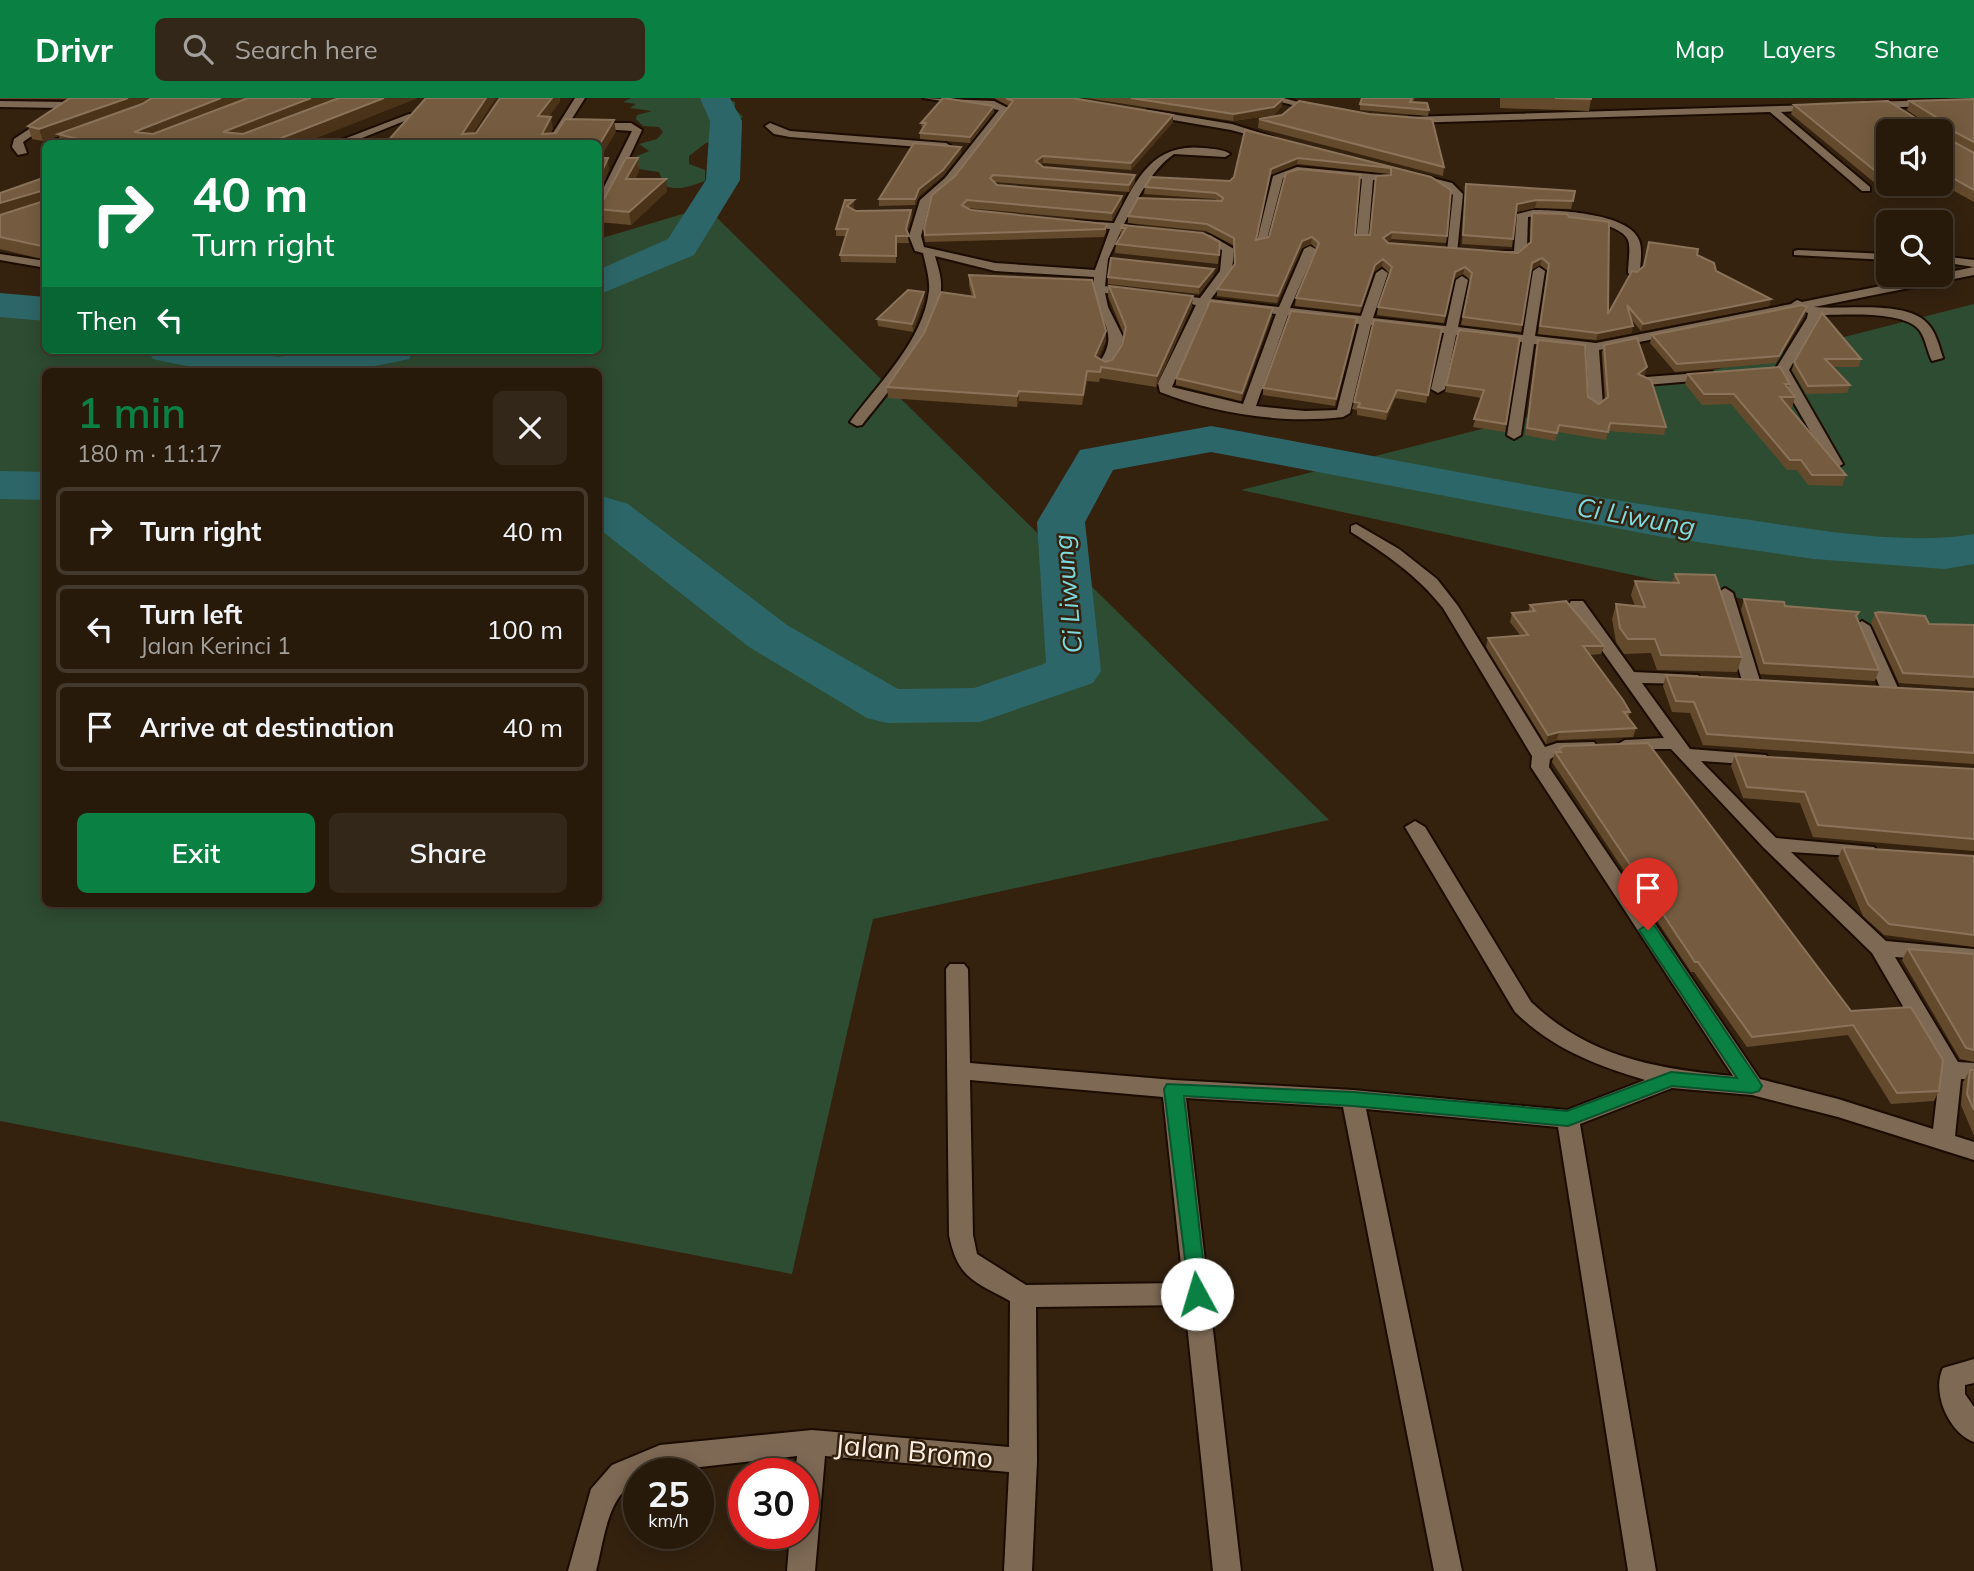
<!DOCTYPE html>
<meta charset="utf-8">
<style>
body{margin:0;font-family:Mulish,sans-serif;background:#332719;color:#f1f3f6;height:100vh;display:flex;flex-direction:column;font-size:26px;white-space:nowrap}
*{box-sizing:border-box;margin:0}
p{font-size:23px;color:#a4a19d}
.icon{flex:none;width:38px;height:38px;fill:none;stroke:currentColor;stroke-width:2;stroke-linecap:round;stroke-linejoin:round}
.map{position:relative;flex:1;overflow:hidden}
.details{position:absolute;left:42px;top:270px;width:560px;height:539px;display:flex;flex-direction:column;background:#271a0b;border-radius:10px;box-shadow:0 4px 18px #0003,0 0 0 2px #43382c}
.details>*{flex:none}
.banner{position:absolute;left:42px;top:42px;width:560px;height:214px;border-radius:10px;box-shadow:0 4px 18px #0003,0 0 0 2px #43382c;background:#0b8043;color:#fff;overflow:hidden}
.buttons{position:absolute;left:1876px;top:21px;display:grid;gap:14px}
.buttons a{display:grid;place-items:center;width:77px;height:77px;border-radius:10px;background:#271a0b;box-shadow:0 4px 18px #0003,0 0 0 2px #43382c;font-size:35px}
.speed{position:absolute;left:623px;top:1360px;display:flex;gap:14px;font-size:35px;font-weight:700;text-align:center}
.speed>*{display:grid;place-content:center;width:91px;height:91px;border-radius:50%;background:#271a0b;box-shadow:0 4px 18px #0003,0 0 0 2px #43382c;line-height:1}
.speed small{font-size:18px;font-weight:400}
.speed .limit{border:10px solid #d22;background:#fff;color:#111}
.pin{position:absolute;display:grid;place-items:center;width:60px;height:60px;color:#fff;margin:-72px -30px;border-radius:50% 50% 50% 0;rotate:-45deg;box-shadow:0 0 7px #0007}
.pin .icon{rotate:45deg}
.me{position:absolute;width:77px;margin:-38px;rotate:354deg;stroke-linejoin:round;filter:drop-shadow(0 0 5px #0008)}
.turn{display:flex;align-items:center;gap:24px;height:147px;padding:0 35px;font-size:32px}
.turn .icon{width:91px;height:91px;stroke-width:2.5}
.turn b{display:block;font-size:49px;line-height:60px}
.then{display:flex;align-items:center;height:66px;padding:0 35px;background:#0003;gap:14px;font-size:26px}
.round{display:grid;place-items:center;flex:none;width:74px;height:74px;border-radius:10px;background:#332719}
.summary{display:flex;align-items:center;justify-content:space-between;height:119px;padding:0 35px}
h1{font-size:42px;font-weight:600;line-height:52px;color:#0b8043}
.primary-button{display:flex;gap:14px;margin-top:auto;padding:14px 35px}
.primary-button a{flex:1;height:80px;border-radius:10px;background:#0b8043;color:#fff;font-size:28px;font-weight:600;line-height:80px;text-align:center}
.primary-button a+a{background:#332719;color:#f1f3f6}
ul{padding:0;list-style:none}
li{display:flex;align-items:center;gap:21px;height:88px;margin:0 14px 10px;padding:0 21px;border:4px solid #43382c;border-radius:10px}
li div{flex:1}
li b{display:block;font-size:26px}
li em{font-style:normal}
header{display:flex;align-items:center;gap:42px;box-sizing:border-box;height:98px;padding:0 35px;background:#0b8043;color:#fff}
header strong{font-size:33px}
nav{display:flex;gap:38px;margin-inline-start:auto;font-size:24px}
.search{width:490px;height:63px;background:#332719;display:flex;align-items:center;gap:18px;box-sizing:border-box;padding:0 24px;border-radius:10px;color:#a4a19d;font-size:26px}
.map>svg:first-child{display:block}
.green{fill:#2e4c31;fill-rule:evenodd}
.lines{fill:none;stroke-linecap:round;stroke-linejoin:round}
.river{fill:#2d6668;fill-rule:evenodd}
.minor-casing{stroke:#1b0b00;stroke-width:4}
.minor{fill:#7d6954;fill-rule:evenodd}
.wall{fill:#644a2d;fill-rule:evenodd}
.shaded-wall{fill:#4a3319}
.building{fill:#755c40;stroke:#8a735a;stroke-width:2;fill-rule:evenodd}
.route{fill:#0b8043;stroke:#07532c;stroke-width:2}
.labels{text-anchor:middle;stroke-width:5;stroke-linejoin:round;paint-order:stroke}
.water-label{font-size:26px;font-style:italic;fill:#7ddadf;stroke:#34220f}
.near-street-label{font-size:28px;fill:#fbefe3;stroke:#34220f}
</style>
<header>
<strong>Drivr</strong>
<div class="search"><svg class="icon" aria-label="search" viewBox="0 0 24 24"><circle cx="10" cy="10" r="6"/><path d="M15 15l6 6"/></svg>Search here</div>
<nav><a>Map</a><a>Layers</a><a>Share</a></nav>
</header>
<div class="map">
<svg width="1974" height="1473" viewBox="0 0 1974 1473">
<rect width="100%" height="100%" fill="#34220f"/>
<path class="green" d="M631,0H722L735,4V11L743,19L735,25L736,39L706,45L689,58V66L705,72V83C692,88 679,93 665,88L659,74L632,70L635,59L649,53L639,46L657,41L663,34L659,29L643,28L636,21L637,17L652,13L630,10L636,6L623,4Z
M706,109L1329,722L873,821L792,1176L0,1023V200L45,202L46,252H598L599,141ZM46,273H598V805H46Z
M1974,206V551L1241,392Z"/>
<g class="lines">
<path class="river" d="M700,0H730L742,23L740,82L699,149L694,157L598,197V172L668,141L706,82L710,23Z
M0,195L46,199V223L0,219Z
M147,252H236L278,259L322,252H415L409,261C331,280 231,280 153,261Z
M1211,328C1388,360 1564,397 1743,421C1813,431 1904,448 1974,436V466L1944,471L1814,461L1663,439L1211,354L1113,372L1085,424L1101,573L1093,585L980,624L887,625L867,620L749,549L598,430V397L628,406L787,527L898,591L974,590L1046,565L1037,424L1080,352Z
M0,373L46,374V402L0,401Z"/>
<g class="minor-casing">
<path id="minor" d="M76,0H87L23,44L27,55L18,57L12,49L14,41L61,10L0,9V3L69,4Z
M575,0H585L556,46H546Z
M923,0L994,3L1010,11L953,84L930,103L921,138L924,149L995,165L1095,172L1110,131L1076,127V123L1114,125C1135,84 1151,44 1204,50C1213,51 1223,51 1230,56L1225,59L1174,56C1151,72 1137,102 1124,126L1154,132L1148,135L1121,133L1108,161L1105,188L1140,195L1134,199L1105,195L1108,209L1123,239L1119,256L1109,271L1097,268C1126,229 1090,222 1094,179L995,173L935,158C938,169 942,180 941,191C939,235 889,293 862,327L857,328L850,324C878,286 923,243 929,193C930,181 926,168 923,155L915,153L909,138L920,102L945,80L999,12Z
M1265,0H1283L1325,11L1320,14Z
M1974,1V7L1867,10L1862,7L1867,4Z
M1816,7L1819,12L1781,14L1870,89V93H1862L1770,14L1409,25L1404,22L1409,19Z
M1147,12L1232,26L1273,39L1268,42L1231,32L1144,17Z
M409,16L417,18L347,46H331Z
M589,25H631L642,32L604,113L598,116V101L632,33L586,30Z
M770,25L790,33L946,45L951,48L946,51L790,39L774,36L765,28Z
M80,31L89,33L60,46H44Z
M1297,69L1402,79L1407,82L1402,85L1373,82L1368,142L1362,145L1356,142L1362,81L1298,75L1283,80L1266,145L1256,147L1273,78Z
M1409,74L1452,85L1463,96L1457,155L1447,153L1453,97L1444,89L1409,78Z
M1533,112C1558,112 1629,115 1639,142C1643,152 1640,165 1640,175L1634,179L1628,175C1628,165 1631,151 1628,142C1619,121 1548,117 1528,119L1527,151L1521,158H1488V154L1514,153L1517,116Z
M1195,135L1210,137L1234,151L1232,173L1211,201L1279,209L1304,151L1310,148L1316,151L1290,210L1361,218L1376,175L1382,171L1388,175L1373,220L1446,228L1456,182L1462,178L1468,182L1458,229L1523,237L1533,173L1539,169L1545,173L1535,238L1596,245L1791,206L1797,202L1802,204L1974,169L1941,164V158L1974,162V177L1814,209C1843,212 1906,202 1927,225C1936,234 1939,248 1943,260L1932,263C1927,253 1926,242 1920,233C1906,212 1843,217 1820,217L1789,272L1843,366L1836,370L1829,366L1775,272L1807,220L1808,215L1800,212L1599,252L1603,307L1596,311L1589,307L1586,252L1534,246L1521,337L1514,341L1507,337L1522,244L1456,237L1445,291L1438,295L1431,291L1444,235L1371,227L1350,315L1343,319C1284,326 1215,316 1160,294L1158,285L1196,207L1161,200L1167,196L1200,200L1220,173L1222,152L1203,142L1191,140L1189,138ZM1207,208L1276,216L1243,306L1172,289ZM1288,217L1359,226L1337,312L1305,313L1256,308Z
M1798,152L1888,156V162L1794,157V153Z
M0,156L46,163V170L0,162Z
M1712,274L1719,278L1717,281L1646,287L1639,283L1646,279Z
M1356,426L1399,451L1437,481L1458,508L1545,649L1557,645L1594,644L1597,648L1594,652L1561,655L1550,661L1549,669L1760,981L1838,1001L1933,1031L1940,972L1872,855L1764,750L1671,651H1619L1616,647L1625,642L1664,640L1569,506L1571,503H1583L1634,574L1698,577L1701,581L1692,586L1642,585L1690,651L1766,657L1769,661L1760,667L1701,663L1776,740L1874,749L1877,753L1874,757L1867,759L1791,754L1886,843L1974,851V865L1895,859L1958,964L1974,965V981H1961L1955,1038L1974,1044V1062L1838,1019L1752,997L1672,990L1580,1026L1656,1473H1628L1558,1029L1366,1011L1462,1473H1434L1343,1009L1186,1000L1241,1473H1213L1185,1207L1036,1209L1037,1363L1032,1473H1004L1009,1374L825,1358L815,1473H787L790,1435H803V1376H795L797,1358L639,1376V1382C607,1396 604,1443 596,1473H568L591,1391L612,1367L660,1347L812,1332L1009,1349L1010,1203C974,1183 958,1181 949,1137L946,871L950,866H964L968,871L970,965L1174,982L1353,992L1567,1012L1645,982C1595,967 1553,951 1515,914L1405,729L1415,723L1425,729L1531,904C1589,959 1656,971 1733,978L1531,669L1532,658L1443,510C1417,477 1386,456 1351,434V428ZM970,982L1163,999L1183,1185L1026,1187L977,1156L973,1137Z
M1725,490L1733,495L1760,583L1757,587H1745L1742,583L1717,495Z
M1862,523L1870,528L1899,592L1896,596L1890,597L1881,592L1854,528Z
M1974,1261V1285L1965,1287V1296L1974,1309V1344C1949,1335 1931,1294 1943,1270Z"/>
</g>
<use href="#minor" class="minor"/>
</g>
<path class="wall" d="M0,0H417L301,46H61L59,38L43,43L32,41L28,28L69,1H0Z
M985,0H1072L1173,24L1131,72L1043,65L1041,67L1043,69L1135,84L1129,94L994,84L997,87L1122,98V105L1112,123L967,110L971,112L1107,126L1106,134L1104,139L925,144L924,138V130L955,78L1009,8L994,0Z
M1087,0H1280L1282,8L1274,17L1233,23Z
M1415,0L1413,4L1429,12L1428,18L1360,12V6Z
M1500,0H1591V1L1589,13L1500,10Z
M1974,1V104L1945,88L1881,90L1791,16L1794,7L1928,26L1907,12L1910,3ZM1888,33H1941V86H1888Z
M994,14L970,45L920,41V35L922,31L921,25Z
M1369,16L1444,69L1443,78L1258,30L1259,21Z
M1245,32L1431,79L1447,138L1446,145L1391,141L1387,144L1388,145L1518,155L1530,145L1531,122L1532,115L1608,216L1637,174L1697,157L1716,173L1771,201L1769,208L1641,233L1632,222V235L1596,242L1538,236L1548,173L1540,167L1531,172L1521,234L1461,227L1470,182L1463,176L1453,181L1444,225L1377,217L1378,209L1389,175L1382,168L1374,174L1360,215L1295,208L1296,200L1317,151L1311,146L1302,150L1277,205L1217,198V191L1234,167L1233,147L1206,133L1128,125V118L1218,103L1215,101L1144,96L1145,89L1230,83L1234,79ZM1297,66L1390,76L1369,137H1355L1256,142L1270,77Z
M961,55L943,78L919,98L915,107L879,108V101Z
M638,60L639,72L635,81L667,93L631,127L598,124V104L604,101Z
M46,79V162L0,151V95Z
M1466,86L1575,93L1571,111L1535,110L1516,114L1512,149L1462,146Z
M845,102L854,109L852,111L856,113L911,112L912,119L907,134L909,145H896V165L841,164L840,157L846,138H836V131Z
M1122,127L1220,144L1218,166L1115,155L1116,146L1120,138Z
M1214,171L1213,178L1199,196L1108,186V179Z
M969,177L1106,233V243L1098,260L1105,264L1112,262L1122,247L1124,237L1108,198L1109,188L1192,208L1156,289L1100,280L1099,284L1087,283L1082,307L1019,303L1017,309L888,300L887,289L972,199L969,187Z
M924,194V202L913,234L878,228L877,221Z
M1807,209L1805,217L1776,265L1675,274L1650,245L1652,237Z
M1822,215L1861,261L1859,269H1832L1850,287L1847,295L1806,296L1792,272L1794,264Z
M1272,217L1241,303L1176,287V280Z
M1357,220L1335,308L1263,297V290Z
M1442,230L1426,305L1395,300L1386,322L1357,317V312L1352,311L1354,304Z
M1459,232L1506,326L1505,334L1473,329L1482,300L1445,294Z
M1538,242L1588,299L1599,306L1605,301L1602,254L1604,247L1645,277L1643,278L1666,329L1664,337L1608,333L1606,342L1558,334L1555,343L1525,337Z
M1688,276L1790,286L1788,290L1795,299L1792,310L1789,309L1846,377L1842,388L1808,387L1797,372H1787L1731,306L1702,307L1685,286Z
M1675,476L1742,559L1737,574L1657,572L1651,555L1624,556L1616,544L1612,521L1616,506L1635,508L1631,497L1635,483L1672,484Z
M1744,501L1785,508L1859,514L1856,520L1879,572L1875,583L1760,576L1741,512Z
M1530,507L1604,548L1601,556L1589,557L1630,614L1628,620L1636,630L1633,639L1557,642L1546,646L1486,549L1488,540L1520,537L1510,524L1512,515L1528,514Z
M1875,515L1929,526L1974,527V590L1899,585L1871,525Z
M1666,577L1974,594V666L1703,647L1690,615L1672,614L1663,588Z
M1559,651L1939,993L1934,1003L1891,1006L1848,937L1747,949L1694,874H1691L1552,664L1555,654H1558Z
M1735,657L1974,671V753L1813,739L1800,705L1743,700L1731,668Z
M1843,749L1974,758V849L1884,837L1863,818L1838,760Z
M1908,851L1974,856V964L1960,961L1902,862Z
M1970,972H1974V1038L1961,1007L1963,984Z"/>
<path class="shaded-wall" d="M128,0H153L138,10L58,36L59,38L43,43L39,31Z
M221,0H254L140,46L134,34Z
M311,0H344L229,46L223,34Z
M384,0H417L301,46H266Z
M486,0H496L466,46L462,36Z
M552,0H560V4L540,31L538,18Z
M1283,1L1282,8L1274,17L1233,23L1234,16Z
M994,8V14L970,45V39Z
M1173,17V24L1131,72V65Z
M551,19L553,31L545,46L542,36Z
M614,22L616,34L598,64V49Z
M961,49V55L943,78L919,98L915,107V101L919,91Z
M1043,58V65L1036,70V63Z
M608,60L609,72L598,100V82Z
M638,60L639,72L628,94L626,81Z
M1298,60L1297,66L1270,77L1255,149L1271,71Z
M1135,77V84L1129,94V87Z
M666,81L667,93L631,127L629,114Z
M41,93L45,105L0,119V105Z
M1122,98V105L1112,123V115Z
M854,102V109L848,115L847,108Z
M1537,102L1535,110L1516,114L1517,106Z
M911,112L912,119L906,137V131Z
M1392,134L1391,141L1382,147L1383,140Z
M1312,139L1311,146L1302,150L1277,205L1278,198L1302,143Z
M1542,160L1540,167L1530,173L1532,165Z
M1383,161L1382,168L1374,174L1360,215L1361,208L1375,167Z
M1465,169L1463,176L1453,181L1444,225L1455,174Z
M1214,171L1213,178L1199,196V189Z
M924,194V202L913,234L912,226Z
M1193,198L1192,208L1156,289L1157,278Z
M1771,201L1769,208L1641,233L1643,226Z
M1807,209L1805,217L1776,265L1779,258Z
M1273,210L1272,217L1241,303L1242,295Z
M1357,220L1356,227L1335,308L1336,301Z
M1633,228L1632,235L1596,242L1598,235Z
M1106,233V243L1094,269L1095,258Z
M1647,269L1645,277L1637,284L1638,276Z
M1087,273V283L1082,307L1083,297Z
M1397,292L1395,300L1386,322L1387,314Z
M1019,293V303L1017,309V298Z
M1559,634L1557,642L1546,646L1548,637Z"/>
<path class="building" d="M70,0H128L39,31L28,28Z
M152,0H221L134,34L153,36L248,0H311L223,34L243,36L339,0H384L266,46H98L58,36L142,6Z
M426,0H486L462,36L476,35L500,0H552L538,18L551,19L542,36L556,35L565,21L614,22L598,49V46H385Z
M943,0H944L994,8L970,39L920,35L926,25H921Z
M1006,0H1072L1173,17L1131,65L1043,58L1036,63L1043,69L1135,77L1129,87L993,77L990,80L997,87L1122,98L1112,115L967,102L962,107L971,112L1107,126L1105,131L925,137L924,130L932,97L955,78L1013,3Z
M1131,0H1280L1283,1L1274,9L1234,16Z
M1362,0H1412L1410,4L1427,5L1429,12L1360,6Z
M1555,0H1591V1Z
M1974,1V44L1942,27L1943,38L1974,55V92L1949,78H1941V33H1888V80H1884L1794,7L1888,3L1925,26H1937L1939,21L1910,3Z
M1299,3L1369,16L1432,21L1444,69L1259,21L1282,17Z
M1245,32L1431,79L1451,92L1447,138L1392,134L1383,140L1388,145L1518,155L1531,144L1532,115L1567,116L1569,119L1609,124L1608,216L1632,173L1637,174L1644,168L1649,144L1698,151L1697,157L1714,165L1716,173L1771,201L1643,226L1627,207L1633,228L1598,235L1540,228L1549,166L1542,160L1532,165L1522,227L1463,219L1472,175L1465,169L1455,174L1445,218L1378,209L1392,169L1383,161L1375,167L1361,208L1296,200L1319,145L1312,139L1302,143L1278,198L1217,191L1235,166L1234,140L1207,126L1128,118L1138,100L1222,103L1223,100L1216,95L1145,89L1151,79L1230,83L1234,79ZM1298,60L1391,70V77L1376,78L1370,137H1355L1360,77L1299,71L1286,75L1269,139L1256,142L1271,71Z
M914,45L961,49L943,72L919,91L915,101H879Z
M598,60H608L598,82Z
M626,60H638L626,81H666L629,114L598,111V104L604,101Z
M46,79V149L0,139V117L44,103V95L41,93L0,105V95Z
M1466,86L1575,93L1573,103L1537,102L1517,106L1513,141L1463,137Z
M845,102H854L847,108L856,113L911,112L906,131L909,138H896V158L840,157L848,131H836Z
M1122,127L1203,135L1220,144L1219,157L1116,146L1126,130H1121Z
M1111,160L1214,171L1199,189L1108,179Z
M969,177L1092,182L1106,233L1095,258L1105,264L1112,262L1122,247L1126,229L1109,188L1193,198L1157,278L1101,269L1100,274L1087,273L1083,297L1019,293L1017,298L887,289L924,235L941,194L975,199Z
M908,192L924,194L912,226L877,221Z
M1210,203L1273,210L1242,295L1176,280Z
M1802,207L1807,209L1779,258L1677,266L1652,237Z
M1291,213L1357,220L1336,301L1263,290Z
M1822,215L1861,261H1825L1850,287L1808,288L1794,264Z
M1374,222L1442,230L1428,297L1397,292L1387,314L1358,309L1360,305L1354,304Z
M1459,232L1520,239L1506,326L1474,321L1484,292L1446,287Z
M1637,240L1647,269L1638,276L1651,282L1666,329L1610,325L1608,334L1559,327L1557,335L1527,330L1538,242L1585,247L1588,299L1599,306L1608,299L1604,247Z
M1780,269L1790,286H1785L1795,299H1780L1846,377H1812L1801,362H1790L1734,296H1704L1688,276Z
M1675,476L1715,477L1742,559L1661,557L1655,541H1628L1620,530L1616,506L1645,509L1635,483L1679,485Z
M1744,501L1784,504L1785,508L1859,514L1856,518L1879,572L1764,565Z
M1566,503L1604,548H1583L1623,602L1630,614H1624L1636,630L1559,634L1548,637L1488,540L1528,537L1512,515L1535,513L1530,507Z
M1879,514L1925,518L1929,526L1974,527V579L1903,575L1875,515Z
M1666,577L1974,594V655L1707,636L1694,604L1676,603Z
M1648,645L1851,913L1911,909L1943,962L1939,993L1897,995L1853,927L1752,939L1698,864H1695L1555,654H1561L1559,651L1564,648Z
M1735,657L1974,671V741L1818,727L1805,694L1747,689Z
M1843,749L1974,758V837L1889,826L1868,806Z
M1908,851L1974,856V952L1966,950Z
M1970,972H1974V1012L1967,996Z"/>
<path class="route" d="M1648,826L1654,827L1759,983L1762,988L1759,993L1752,995L1672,988L1568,1028L1353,1008L1184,998L1207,1196L1204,1202L1197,1205L1190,1202L1164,991L1167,986L1353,994L1567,1013L1671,974L1737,980L1639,832Z"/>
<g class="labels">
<g class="water-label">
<text transform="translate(1636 419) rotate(10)" y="9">Ci Liwung</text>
<text transform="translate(1068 496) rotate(-95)" y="9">Ci Liwung</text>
</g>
<g class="near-street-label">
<text transform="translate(914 1353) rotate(5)" y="10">Jalan Bromo</text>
</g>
</g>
</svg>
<div class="buttons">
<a><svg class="icon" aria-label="sound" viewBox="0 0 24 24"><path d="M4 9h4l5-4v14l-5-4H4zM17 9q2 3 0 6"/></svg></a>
<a><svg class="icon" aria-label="search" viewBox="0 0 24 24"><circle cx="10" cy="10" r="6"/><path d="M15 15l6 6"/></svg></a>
</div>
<div class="speed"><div>25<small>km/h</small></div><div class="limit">30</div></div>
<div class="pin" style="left:1648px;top:832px;background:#d93025"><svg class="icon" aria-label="arrive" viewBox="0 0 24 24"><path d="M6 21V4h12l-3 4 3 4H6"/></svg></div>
<svg class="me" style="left:1197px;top:1196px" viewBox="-20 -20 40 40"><circle r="19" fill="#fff"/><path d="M0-13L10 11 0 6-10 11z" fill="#0b8043"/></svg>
<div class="banner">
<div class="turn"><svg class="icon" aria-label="right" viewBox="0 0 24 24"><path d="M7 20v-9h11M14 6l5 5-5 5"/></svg><div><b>40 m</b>Turn right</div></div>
<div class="then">Then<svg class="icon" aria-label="left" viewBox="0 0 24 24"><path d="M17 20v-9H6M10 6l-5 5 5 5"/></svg></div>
</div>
<section class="details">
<div class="summary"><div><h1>1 min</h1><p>180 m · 11:17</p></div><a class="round"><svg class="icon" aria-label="close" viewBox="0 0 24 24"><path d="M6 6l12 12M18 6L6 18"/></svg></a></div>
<ul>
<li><svg class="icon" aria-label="right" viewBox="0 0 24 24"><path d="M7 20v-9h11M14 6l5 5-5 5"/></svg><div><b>Turn right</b></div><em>40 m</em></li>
<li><svg class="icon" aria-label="left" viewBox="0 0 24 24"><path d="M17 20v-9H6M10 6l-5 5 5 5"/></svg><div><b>Turn left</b><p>Jalan Kerinci 1</p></div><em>100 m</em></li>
<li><svg class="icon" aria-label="arrive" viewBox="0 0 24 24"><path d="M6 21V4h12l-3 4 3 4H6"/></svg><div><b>Arrive at destination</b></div><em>40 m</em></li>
</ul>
<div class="primary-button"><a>Exit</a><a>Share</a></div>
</section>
</div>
